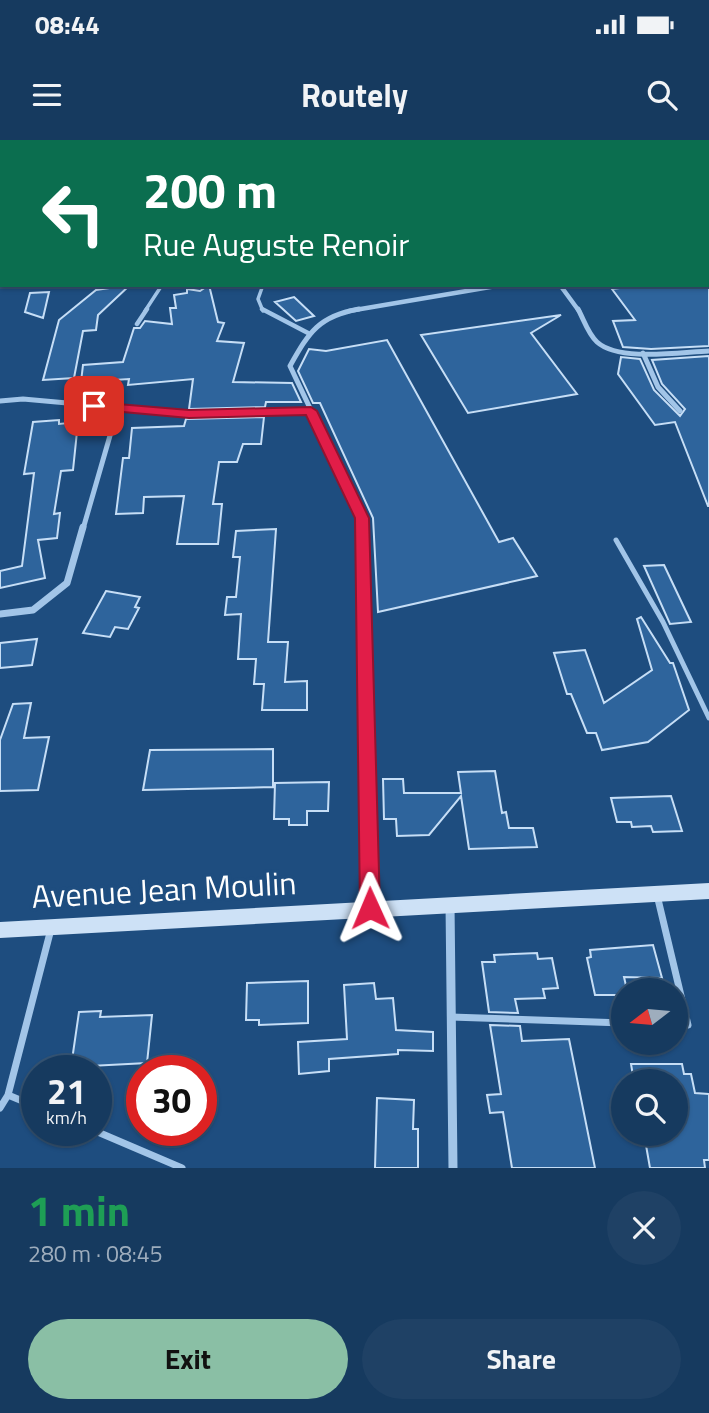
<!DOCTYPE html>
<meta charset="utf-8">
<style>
body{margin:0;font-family:"Titillium Web",sans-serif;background:#1f4165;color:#f1f3f6;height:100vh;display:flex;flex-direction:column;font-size:26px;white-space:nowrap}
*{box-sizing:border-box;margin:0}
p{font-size:23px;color:#9eadbd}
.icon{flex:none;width:38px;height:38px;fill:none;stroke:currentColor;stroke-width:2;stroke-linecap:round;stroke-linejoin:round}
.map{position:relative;height:1028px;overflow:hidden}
.drawer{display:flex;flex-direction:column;background:#163a5f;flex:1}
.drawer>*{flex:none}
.banner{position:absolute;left:0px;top:0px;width:710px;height:147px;box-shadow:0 2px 5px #0004,0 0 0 2px #355474;background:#0b6e4f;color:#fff;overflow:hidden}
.needle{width:46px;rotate:254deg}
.tools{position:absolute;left:611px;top:838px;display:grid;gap:14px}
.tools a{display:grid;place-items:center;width:77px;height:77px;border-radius:50%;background:#163a5f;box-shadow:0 2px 5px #0004,0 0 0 2px #355474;font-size:35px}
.speed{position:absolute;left:21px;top:915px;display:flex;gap:14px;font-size:35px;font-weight:700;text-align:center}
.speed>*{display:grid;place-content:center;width:91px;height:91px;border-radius:50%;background:#163a5f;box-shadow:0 2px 5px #0004,0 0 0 2px #355474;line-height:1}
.speed small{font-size:18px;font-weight:400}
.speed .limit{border:10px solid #d22;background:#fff;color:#111}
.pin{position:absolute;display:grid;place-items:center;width:60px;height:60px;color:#fff;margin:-30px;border-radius:14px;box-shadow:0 4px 10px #0006}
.me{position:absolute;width:77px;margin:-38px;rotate:359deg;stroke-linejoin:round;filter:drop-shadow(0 0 5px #0008)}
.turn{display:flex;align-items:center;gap:24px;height:147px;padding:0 28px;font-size:32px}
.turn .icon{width:91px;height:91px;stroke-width:2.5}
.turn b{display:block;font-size:49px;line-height:60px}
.round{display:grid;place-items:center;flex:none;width:74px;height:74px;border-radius:37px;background:#1f4165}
.summary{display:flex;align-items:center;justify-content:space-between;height:119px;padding:0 28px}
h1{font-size:42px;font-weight:700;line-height:52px;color:#1e9e55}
.primary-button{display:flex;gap:14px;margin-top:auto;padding:14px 28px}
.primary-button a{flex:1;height:80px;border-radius:42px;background:#8abfa5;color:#111;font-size:28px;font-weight:700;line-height:80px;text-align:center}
.primary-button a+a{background:#1f4165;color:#f1f3f6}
.status{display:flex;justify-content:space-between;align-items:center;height:49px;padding:0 35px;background:#163a5f;direction:ltr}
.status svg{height:19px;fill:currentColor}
header{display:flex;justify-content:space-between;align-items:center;height:91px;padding:0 28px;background:#163a5f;font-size:32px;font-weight:700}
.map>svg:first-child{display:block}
.building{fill:#2e649c;stroke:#c6def6;stroke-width:2}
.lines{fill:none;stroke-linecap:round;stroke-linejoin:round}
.lane-far3{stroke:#a2c5e8;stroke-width:3.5}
.lane-far2{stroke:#a2c5e8;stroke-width:4.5}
.lane-far1{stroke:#a2c5e8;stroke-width:5}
.lane{stroke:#a2c5e8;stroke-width:7}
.street-far3{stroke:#a2c5e8;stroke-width:4.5}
.street-far2{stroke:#a2c5e8;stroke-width:5}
.street-far1{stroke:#a2c5e8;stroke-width:7}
.street{stroke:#a2c5e8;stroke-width:9}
.secondary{fill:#cde1f6;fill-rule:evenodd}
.route{fill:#e11d48;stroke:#92132f;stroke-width:2}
.labels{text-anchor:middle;stroke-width:7;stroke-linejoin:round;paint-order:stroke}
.near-street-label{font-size:32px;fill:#fff;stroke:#1e4d7f}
</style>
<div class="status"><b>08:44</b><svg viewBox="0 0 49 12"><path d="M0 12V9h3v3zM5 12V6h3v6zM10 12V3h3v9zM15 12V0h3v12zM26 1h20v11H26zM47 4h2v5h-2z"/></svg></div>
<header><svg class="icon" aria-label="menu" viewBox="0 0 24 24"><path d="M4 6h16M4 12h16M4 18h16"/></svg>Routely<svg class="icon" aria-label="search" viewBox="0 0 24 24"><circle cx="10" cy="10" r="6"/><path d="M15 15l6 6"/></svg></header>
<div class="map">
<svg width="709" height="1028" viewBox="0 0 709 1028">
<rect width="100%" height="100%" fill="#1e4d7f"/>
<path class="building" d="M130,145L98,175L96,190L83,191L74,238L43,240L59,180L96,150Z
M209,145L218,182L224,183L217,201L244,203L233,242L292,243L301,262H266L265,267L189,269L193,239L128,245L129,239L81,242L83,225L123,222L134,188H140L145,181L172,184L170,168H176L174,155L187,153V149L200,151Z
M643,145H709V206L651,209L623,207L613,181L635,180L612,149Z
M49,152L43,178L25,172L30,153Z
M294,157L314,176L296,181L275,162Z
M561,175L531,193L577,254L468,273L421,195Z
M387,200L499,402L513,398L537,436L378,472L373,378L320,263H313L298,231L309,209L326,211Z
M709,216V366H708L675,282L655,285L618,234L621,217L640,219L654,250L680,276L685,269L662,244L652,220Z
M264,277L261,304H243L237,322H219L213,364H222L218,404H177L184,356L144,357L143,373L116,374L123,318H129L132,288L184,286L186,279Z
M59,280V284L78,282L73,330L61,331L54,374L60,373L57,398L38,400L45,438L0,448V431L22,426L34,333L24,334L33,282Z
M276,389L268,502H288L285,542L307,541V570H262L264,544H254L256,519H238L241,474L225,475L227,457H236L240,417H233L236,391Z
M664,425L691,482L670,484L644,426Z
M106,451L140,457L135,467L139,468L128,489L115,487L110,497L83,493Z
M641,477L670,523H673L689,570L648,602L602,610L596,593H587L571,554H567L554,513L585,510L604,563L652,530L637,479Z
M37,499L32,525L0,528V503Z
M31,563L24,598L49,597L38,650L0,651V600L13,564Z
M273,609V647L143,650L150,610Z
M495,631L502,673L506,672L509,688H533L537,707L469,709L461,656L429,695L397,696L396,679H384L383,639H403L404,653H461L458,632Z
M329,642L328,671H307V685H289V679H274L275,643Z
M671,656L682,691L653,692L651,686L632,687L631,682H617L611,658Z
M653,805L662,838L624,837L627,850H623V855H595L587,818L591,817L590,810Z
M537,813L538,819L552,818L558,848L543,849L545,858L515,859L518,873L489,872L482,822H495L494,815Z
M308,841V883L259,885V880H246L247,843Z
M374,843L376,859L393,858L396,890L433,892V911L398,910V914L329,919V931L299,934L298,902L347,899L344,845Z
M101,871L100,877L152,875L147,923L71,927L79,872Z
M490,885L520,886L522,901L569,899L595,1028H512L503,972L490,973L487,955L501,954Z
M631,924H682L684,934H691L695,953L709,954V1020H704L705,1028H650L644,994H676V942H634Z
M377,958L414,960L413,989H418V1028H375Z"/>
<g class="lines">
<path class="lane-far3" d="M145,171L162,145
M263,171L258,159L263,145"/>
<path class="lane-far2" d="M262,169L308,193
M137,184L147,169"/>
<path class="lane-far1" d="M616,400L663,482L709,578"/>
<path class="lane" d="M657,755L688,885H676
M451,877L623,883
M37,967L8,955L51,789
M0,968L8,955
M93,990L182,1028"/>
<path class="street-far3" d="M670,0L672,2
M560,145L579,171
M349,171L502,145"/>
<path class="street-far2" d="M359,169C319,176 309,192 290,226L362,378V389
M578,169C584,180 588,194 597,202C619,222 681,212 709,211
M643,213L658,247L680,271
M0,261L23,259L189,274L311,271
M83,389L118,268"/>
<path class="street-far1" d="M362,387L368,669
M0,474L33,470L67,443L83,387"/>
<path class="street" d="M368,667L370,768
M450,764L453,1028"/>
<path class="secondary" d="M709,743V759L0,798V782Z"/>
</g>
<path class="route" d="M94,262L189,270L311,267L317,271L369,378L380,768L377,774L370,777L363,774L360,768L355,378L306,275L189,278L90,269L88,266Z"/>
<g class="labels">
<g class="near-street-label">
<text transform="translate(164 750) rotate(-3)" y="11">Avenue Jean Moulin</text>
</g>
</g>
</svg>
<div class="tools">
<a><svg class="needle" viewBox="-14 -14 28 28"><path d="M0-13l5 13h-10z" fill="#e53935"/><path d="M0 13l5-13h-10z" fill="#9eadbd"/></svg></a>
<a><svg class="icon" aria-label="search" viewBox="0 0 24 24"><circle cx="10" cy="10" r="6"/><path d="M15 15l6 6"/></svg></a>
</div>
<div class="speed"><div>21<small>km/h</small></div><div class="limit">30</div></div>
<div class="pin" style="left:94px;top:266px;background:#d93025"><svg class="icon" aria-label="arrive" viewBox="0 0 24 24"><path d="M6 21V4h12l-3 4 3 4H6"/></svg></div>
<svg class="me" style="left:370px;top:768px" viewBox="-20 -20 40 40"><path d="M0-17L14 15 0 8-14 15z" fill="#e11d48" stroke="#fff" stroke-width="4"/></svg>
<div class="banner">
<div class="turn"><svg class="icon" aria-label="left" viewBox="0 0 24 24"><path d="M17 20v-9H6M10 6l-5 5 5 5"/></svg><div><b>200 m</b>Rue Auguste Renoir</div></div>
</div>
</div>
<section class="drawer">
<div class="summary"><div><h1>1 min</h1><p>280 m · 08:45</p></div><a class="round"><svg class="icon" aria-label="close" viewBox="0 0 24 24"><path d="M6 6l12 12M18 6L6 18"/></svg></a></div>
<div class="primary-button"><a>Exit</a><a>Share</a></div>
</section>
